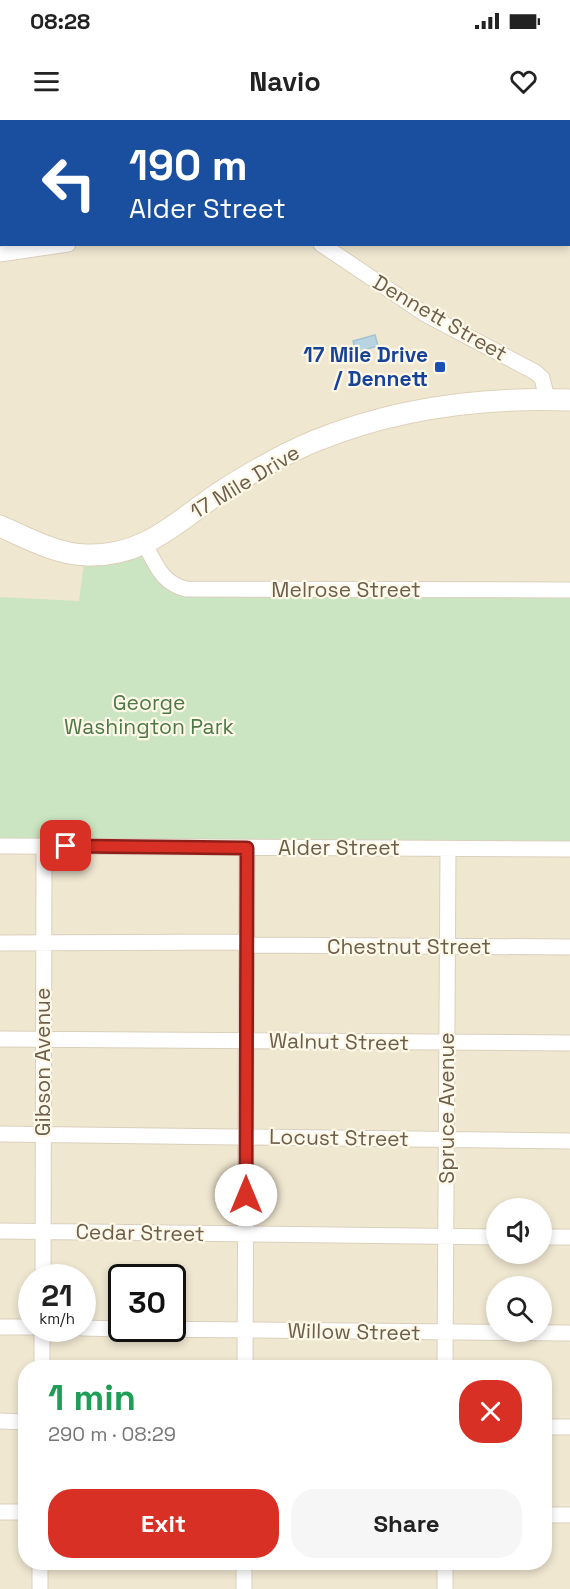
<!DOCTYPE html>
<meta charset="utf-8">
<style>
body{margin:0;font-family:"Space Grotesk",sans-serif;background:#f6f6f6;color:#222;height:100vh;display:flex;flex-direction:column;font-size:22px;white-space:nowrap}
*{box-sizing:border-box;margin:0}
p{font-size:20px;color:#767676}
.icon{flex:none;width:33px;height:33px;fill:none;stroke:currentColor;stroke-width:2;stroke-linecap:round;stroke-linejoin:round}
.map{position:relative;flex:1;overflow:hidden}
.panel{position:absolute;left:18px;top:1240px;width:534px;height:210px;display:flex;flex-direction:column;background:#fff;border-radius:24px;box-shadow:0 3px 9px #0003}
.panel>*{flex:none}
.hud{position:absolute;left:0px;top:0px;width:570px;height:126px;box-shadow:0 3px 9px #0003;background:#1a4fa0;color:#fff;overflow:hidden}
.controls{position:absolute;left:486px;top:1078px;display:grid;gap:12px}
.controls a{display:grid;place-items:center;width:66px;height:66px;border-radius:50%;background:#fff;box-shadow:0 3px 9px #0003;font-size:30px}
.speed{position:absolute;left:18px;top:1144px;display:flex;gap:12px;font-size:30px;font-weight:700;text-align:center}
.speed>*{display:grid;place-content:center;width:78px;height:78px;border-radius:50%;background:#fff;box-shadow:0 3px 9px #0003;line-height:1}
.speed small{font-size:15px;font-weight:400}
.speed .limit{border:3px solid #111;border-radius:9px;background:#fff;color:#111}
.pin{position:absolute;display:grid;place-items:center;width:51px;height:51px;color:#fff;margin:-26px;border-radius:12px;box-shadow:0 3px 9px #0006}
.me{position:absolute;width:66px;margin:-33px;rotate:0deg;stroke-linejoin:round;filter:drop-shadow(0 0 4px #0008)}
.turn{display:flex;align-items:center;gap:21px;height:126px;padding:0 30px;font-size:27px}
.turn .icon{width:78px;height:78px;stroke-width:2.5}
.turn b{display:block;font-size:42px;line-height:51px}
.round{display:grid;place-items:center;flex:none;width:63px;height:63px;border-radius:24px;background:#f6f6f6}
.overview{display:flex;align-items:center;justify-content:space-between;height:102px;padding:0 30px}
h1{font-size:36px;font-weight:600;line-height:45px;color:#1e9e55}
.action{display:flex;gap:12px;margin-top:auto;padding:12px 30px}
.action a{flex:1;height:69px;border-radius:24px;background:#d93025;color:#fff;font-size:24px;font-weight:600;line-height:69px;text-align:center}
.action a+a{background:#f6f6f6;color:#222}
.status{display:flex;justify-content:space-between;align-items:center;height:42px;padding:0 30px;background:#fff;direction:ltr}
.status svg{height:16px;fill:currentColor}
header{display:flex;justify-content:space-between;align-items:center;height:78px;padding:0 30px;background:#fff;font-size:27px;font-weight:600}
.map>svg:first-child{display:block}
.residential{fill:#f0e7d1;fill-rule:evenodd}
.green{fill:#cbe5c2}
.water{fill:#b9d4e1;stroke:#a0c2d1;stroke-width:1.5}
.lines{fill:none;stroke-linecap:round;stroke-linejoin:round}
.street-casing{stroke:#dacfbd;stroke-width:17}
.secondary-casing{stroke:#ded1ba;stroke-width:23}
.street{stroke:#fff;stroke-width:15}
.secondary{stroke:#fff;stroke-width:21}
.route-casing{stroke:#8d1f18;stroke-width:15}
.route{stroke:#d93025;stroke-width:10}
.transit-dot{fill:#1a4fb4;stroke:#fdf8e7;stroke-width:2}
.labels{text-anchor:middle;stroke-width:4.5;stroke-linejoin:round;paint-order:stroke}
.street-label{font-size:21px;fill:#6e5d4b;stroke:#fdf8e7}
.transit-label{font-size:21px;font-weight:bold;fill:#164399;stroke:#fdf8e7;text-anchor:end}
.park-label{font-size:21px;fill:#4e7947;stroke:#fdf8e7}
</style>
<div class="status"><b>08:28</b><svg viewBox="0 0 49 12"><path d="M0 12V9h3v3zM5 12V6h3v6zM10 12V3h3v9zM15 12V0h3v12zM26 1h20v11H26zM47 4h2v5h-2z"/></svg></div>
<header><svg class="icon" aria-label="menu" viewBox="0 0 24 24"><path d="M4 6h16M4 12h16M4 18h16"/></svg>Navio<svg class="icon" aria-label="heart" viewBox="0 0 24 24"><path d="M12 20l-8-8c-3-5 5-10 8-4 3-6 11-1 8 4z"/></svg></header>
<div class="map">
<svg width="570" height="1469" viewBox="0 0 570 1469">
<rect width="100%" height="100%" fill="#f9f4e2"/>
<path class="residential" d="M0,0H570V1469H0ZM2,2H568V124H2ZM496,1089H542V1134H496ZM32,1158H82V1209H32ZM122,1158H172V1209H122ZM496,1167H542V1212H496ZM26,1248H544V1443H26Z"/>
<path class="green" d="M145,425L169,463L570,470V729L0,726V477L79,481L85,435Z"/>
<path class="water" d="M375,215L378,226L356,232L353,221Z"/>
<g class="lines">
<g class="street-casing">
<path id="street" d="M177,0L179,2
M568,14H570
M321,124L425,194L535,252L542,258L547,279
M0,134L68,124
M145,425C157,446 162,463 186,469L570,470
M0,726L570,729
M0,823L247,822
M247,825L570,827
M0,919L570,923
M0,1014L570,1021
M0,1111L496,1117
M542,1117H570
M43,1158L44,726
M0,1207H32
M82,1208L122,1209
M137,1209L570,1213
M42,1248V1209
M245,1248L247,728
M445,1248L448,729
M0,1301L26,1302
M544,1307H570
M0,1392H26
M544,1395H570
M40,1469V1443
M244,1469V1443
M445,1469V1443"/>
</g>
<g class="secondary-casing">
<path id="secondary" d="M0,406C27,418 56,434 86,435C144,437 175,403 219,373C250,353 281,335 315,321C396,288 483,277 570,280"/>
</g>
<use href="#street" class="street"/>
<use href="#secondary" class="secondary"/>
</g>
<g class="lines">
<g class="route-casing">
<path id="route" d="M66,726L247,728L246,1075"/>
</g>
<use href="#route" class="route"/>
</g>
<rect class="transit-dot" x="434" y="241" width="12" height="12" rx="3"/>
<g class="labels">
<g class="street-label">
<text transform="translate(440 198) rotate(30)" y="7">Dennett Street</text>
<text transform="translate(245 362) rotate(-31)" y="7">17 Mile Drive</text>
<text x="346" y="477">Melrose Street</text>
<text x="339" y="735">Alder Street</text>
<text x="409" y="834">Chestnut Street</text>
<text transform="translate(339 922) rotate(1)" y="7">Walnut Street</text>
<text transform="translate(43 942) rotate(-90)" y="7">Gibson Avenue</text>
<text transform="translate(447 988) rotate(-90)" y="7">Spruce Avenue</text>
<text transform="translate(339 1018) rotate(1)" y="7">Locust Street</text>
<text transform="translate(140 1113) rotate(1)" y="7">Cedar Street</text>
<text transform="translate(354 1212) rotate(1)" y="7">Willow Street</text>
</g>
<g class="transit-label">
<text x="428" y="242">17 Mile Drive<tspan x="428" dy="24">/ Dennett</tspan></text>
</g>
<g class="park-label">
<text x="149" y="590">George<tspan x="149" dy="24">Washington Park</tspan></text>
</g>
</g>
</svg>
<div class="controls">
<a><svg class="icon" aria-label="sound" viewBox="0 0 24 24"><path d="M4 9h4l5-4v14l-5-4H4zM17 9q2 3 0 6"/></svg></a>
<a><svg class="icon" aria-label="search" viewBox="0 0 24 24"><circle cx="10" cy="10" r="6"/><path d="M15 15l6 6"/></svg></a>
</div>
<div class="speed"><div>21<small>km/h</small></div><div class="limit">30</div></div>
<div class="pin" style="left:66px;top:726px;background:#d93025"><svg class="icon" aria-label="arrive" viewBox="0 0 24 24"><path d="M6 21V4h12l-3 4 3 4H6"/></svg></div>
<svg class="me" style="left:246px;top:1075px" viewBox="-20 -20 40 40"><circle r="19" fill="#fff"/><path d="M0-13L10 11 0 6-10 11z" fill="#d93025"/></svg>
<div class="hud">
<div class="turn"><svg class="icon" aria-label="left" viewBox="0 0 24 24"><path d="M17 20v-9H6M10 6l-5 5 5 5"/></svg><div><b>190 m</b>Alder Street</div></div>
</div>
<section class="panel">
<div class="overview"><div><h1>1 min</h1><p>290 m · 08:29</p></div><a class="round" style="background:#d93025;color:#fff"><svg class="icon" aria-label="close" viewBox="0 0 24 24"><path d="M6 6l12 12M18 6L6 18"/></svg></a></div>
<div class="action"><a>Exit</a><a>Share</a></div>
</section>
</div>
